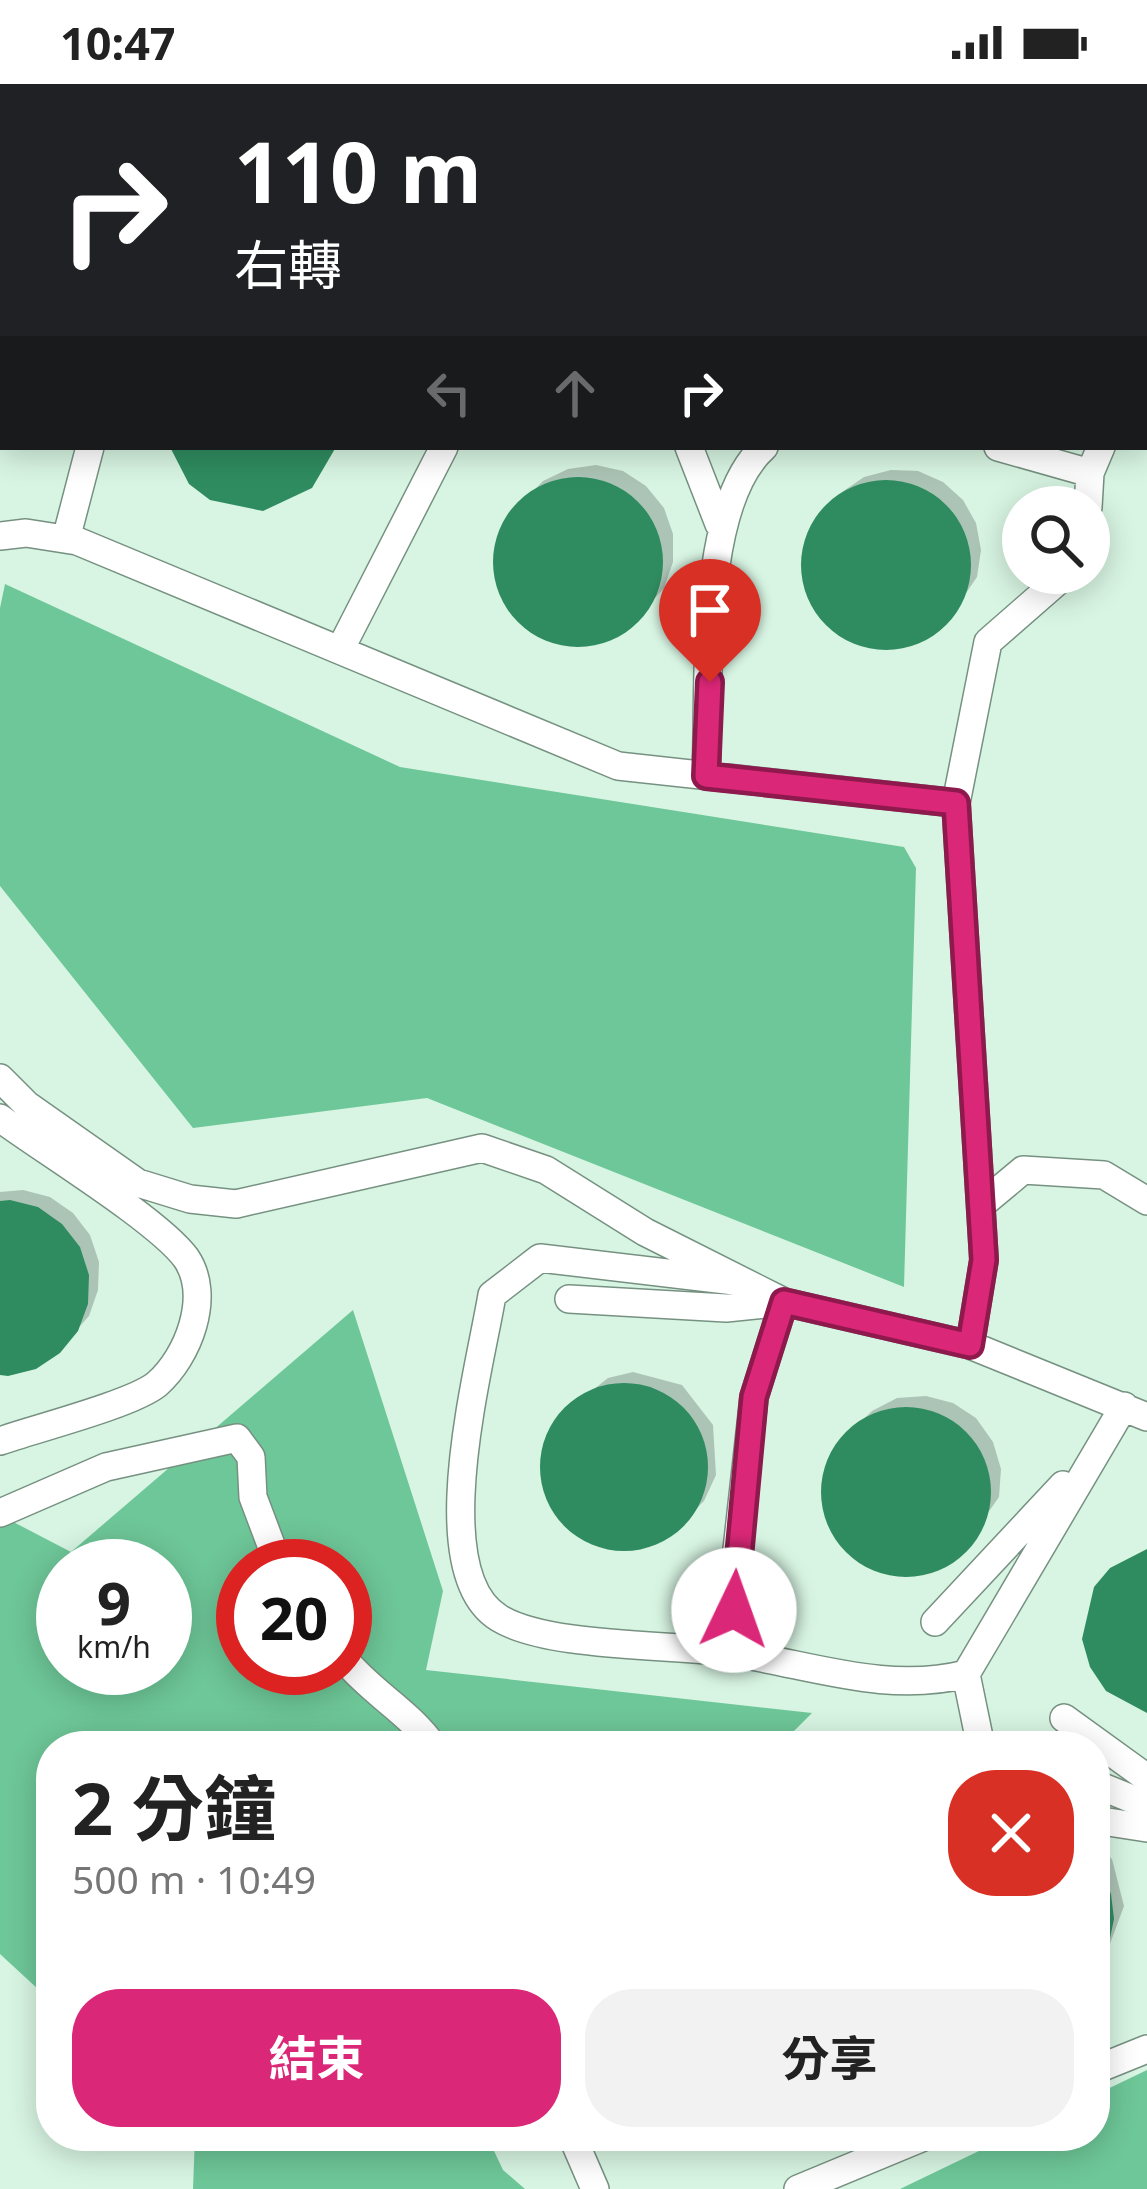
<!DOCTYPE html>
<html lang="zh-TW">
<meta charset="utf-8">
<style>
body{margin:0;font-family:"Noto Sans","Noto Sans TC",sans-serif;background:#f2f2f2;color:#222;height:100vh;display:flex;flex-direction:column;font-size:45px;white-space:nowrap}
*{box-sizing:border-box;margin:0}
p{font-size:39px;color:#767676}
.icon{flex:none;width:66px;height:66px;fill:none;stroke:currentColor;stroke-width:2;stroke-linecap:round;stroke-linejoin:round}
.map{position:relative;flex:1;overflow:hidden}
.side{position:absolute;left:36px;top:1647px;width:1074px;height:420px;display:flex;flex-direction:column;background:#fff;border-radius:48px;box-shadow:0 6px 30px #0003}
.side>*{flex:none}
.guide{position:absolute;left:0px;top:0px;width:1149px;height:366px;box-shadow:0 6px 30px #0003;background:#202124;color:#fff;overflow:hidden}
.fabs{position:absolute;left:1002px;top:402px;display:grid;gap:24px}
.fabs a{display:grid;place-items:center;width:108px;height:108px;border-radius:50%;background:#fff;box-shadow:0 6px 30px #0003;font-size:60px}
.speed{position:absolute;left:36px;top:1455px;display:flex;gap:24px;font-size:60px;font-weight:700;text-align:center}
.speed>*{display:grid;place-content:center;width:156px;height:156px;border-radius:50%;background:#fff;box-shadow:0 6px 30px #0003;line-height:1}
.speed small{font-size:30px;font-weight:400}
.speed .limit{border:18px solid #d22;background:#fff;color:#111}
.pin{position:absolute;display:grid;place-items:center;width:102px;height:102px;color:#fff;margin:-123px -51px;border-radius:50% 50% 50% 0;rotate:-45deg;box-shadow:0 0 12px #0007}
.pin .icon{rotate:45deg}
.me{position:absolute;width:132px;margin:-66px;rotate:3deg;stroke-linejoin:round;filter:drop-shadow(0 0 9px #0008)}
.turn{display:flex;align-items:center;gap:42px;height:252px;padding:0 36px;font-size:54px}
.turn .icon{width:156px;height:156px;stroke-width:2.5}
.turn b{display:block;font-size:84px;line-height:102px}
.lanes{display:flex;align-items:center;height:114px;padding:0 36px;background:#0003;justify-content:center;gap:60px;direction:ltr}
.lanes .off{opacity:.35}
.round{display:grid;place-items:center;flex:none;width:126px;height:126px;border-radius:48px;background:#f2f2f2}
.overview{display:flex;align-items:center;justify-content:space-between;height:204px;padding:0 36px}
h1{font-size:72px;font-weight:700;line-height:90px}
.action{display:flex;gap:24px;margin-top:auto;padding:24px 36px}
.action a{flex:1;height:138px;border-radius:48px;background:#db2777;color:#fff;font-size:48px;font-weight:700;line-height:138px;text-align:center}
.action a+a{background:#f2f2f2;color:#222}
.status{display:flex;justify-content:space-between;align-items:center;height:84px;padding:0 60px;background:#fff;direction:ltr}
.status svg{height:33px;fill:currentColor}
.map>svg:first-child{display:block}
.forest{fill:#6ec798;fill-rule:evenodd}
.shadow{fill:#0003}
.building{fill:#2f8c60}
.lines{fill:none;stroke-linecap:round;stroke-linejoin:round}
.minor-casing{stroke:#769181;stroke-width:30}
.minor{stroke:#fff;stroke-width:27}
.route-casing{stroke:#8e194d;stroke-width:30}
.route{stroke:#db2777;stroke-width:21}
</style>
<div class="status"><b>10:47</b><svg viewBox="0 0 49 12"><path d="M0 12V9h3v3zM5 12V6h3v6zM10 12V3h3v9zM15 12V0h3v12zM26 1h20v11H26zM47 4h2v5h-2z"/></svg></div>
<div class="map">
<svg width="1147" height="2105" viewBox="0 0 1147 2105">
<rect width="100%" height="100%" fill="#d8f5e3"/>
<path class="forest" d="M0,0H640L642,3H3V115Z
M5,500L400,683L904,763L916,784L904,1203L427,1014L193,1044L0,802V524Z
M353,1226L443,1507L426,1586L812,1629L779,1662H51V1917L0,1870V1431L71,1468ZM63,1482H165V1584H63ZM243,1482H345V1584H243Z
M1147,1986V2105H900L1010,2052H1095V2011Z
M195,2052H487L503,2086L525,2105H193Z"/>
<path class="shadow" d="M596,381L623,387L646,402L664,424L673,450V478L664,504L634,538L586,560L560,559L535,549L515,532L501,509L496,483L498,456L510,431L543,397L568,385Z
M891,386L918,387L943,398L963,416L976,439L981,466L977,493L953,528L915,557L868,561L827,539L813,520L804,470L812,444L842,408L864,393Z
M23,1106L50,1113L73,1129L90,1151L99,1178L98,1206L89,1232L58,1267L0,1288V1108Z
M633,1288L682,1301L713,1341L716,1391L704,1417L670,1451L644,1463L616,1465L589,1458L565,1442L549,1418L542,1391L544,1362L568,1326L608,1294Z
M926,1312L953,1319L976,1334L993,1358L1001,1385L999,1413L959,1470L937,1484L886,1488L862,1479L829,1439L823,1414L826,1386L838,1360L872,1327L897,1314Z
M1095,1760L1112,1775L1124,1822L1107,1868L1095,1880Z"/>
<path class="building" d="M170,363H336L312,404L263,427L210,416L189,400Z
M493 478a85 85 0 1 1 170 0a85 85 0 1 1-170 0Z
M801 481a85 85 0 1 1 170 0a85 85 0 1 1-170 0Z
M10,1116L38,1123L62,1140L80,1163L89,1191L88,1220L78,1247L60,1269L36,1285L8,1292L0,1291V1117Z
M540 1383a84 84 0 1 1 168 0a84 84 0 1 1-168 0Z
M821 1408a85 85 0 1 1 170 0a85 85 0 1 1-170 0Z
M1147,1465V1629L1106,1607L1090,1583L1082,1555L1094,1503L1110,1484Z
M1095,1773L1111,1810L1114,1835L1102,1893L1095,1892Z"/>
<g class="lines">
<g class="minor-casing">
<path id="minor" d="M1049,0L1053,3
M1146,65L1147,66
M1146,235L1147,231
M689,363L719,440
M998,363L1090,389
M1088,423L1090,389L1101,363
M0,452L26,449L77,457L618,682L956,719L988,558L1067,489
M66,455L90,363
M341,564L444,363
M706,692C710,605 698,422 764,363
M956,719L984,1176L970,1261
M0,994L27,1021L138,1099L190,1115L236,1120L482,1064L546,1086L645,1148L784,1218L970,1261L1147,1333
M0,1034C43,1066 158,1136 186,1174C212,1212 188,1273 157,1300C133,1320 34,1345 0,1357
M981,1121L1023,1086L1104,1091L1147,1117
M743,1198L540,1174L492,1211C480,1284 424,1488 499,1534C548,1564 673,1560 733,1569C812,1581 887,1610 966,1590L1124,1322
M569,1215L726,1224L784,1218L754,1313L735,1483L732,1569
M0,1429L106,1383L237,1354L251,1373L253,1413L279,1482
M935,1538L1063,1401
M345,1576C372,1609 408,1627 433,1662
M966,1590L979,1653
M1064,1634L1147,1694
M1095,1700L1147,1721
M1095,1736L1147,1744
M1095,1986L1147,1965
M572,2052L595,2105
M798,2105L926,2052"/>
</g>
<use href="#minor" class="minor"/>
</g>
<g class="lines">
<g class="route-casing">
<path id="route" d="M710,598L706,692L956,719L984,1176L970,1261L784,1218L754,1313L734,1526"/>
</g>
<use href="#route" class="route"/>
</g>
</svg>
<div class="fabs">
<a><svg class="icon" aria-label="search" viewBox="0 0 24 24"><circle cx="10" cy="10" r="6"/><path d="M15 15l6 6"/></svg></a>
</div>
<div class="speed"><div>9<small>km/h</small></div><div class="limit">20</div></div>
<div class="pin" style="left:710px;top:598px;background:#d93025"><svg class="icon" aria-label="arrive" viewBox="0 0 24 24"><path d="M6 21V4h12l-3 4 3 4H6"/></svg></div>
<svg class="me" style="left:734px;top:1526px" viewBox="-20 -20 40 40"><circle r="19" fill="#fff"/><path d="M0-13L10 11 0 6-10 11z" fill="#db2777"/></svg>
<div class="guide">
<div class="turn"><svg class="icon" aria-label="right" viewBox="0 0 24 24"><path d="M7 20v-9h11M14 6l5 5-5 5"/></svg><div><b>110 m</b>右轉</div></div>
<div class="lanes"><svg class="icon off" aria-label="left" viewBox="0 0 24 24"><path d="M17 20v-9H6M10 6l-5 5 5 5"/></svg><svg class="icon off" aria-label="ahead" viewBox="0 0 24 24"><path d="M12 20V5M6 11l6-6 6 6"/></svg><svg class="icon" aria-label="right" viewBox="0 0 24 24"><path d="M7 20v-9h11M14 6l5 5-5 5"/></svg></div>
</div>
<section class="side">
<div class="overview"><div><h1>2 分鐘</h1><p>500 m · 10:49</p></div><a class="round" style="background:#d93025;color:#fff"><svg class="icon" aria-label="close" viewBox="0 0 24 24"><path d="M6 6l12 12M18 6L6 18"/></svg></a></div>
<div class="action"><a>結束</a><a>分享</a></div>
</section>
</div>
